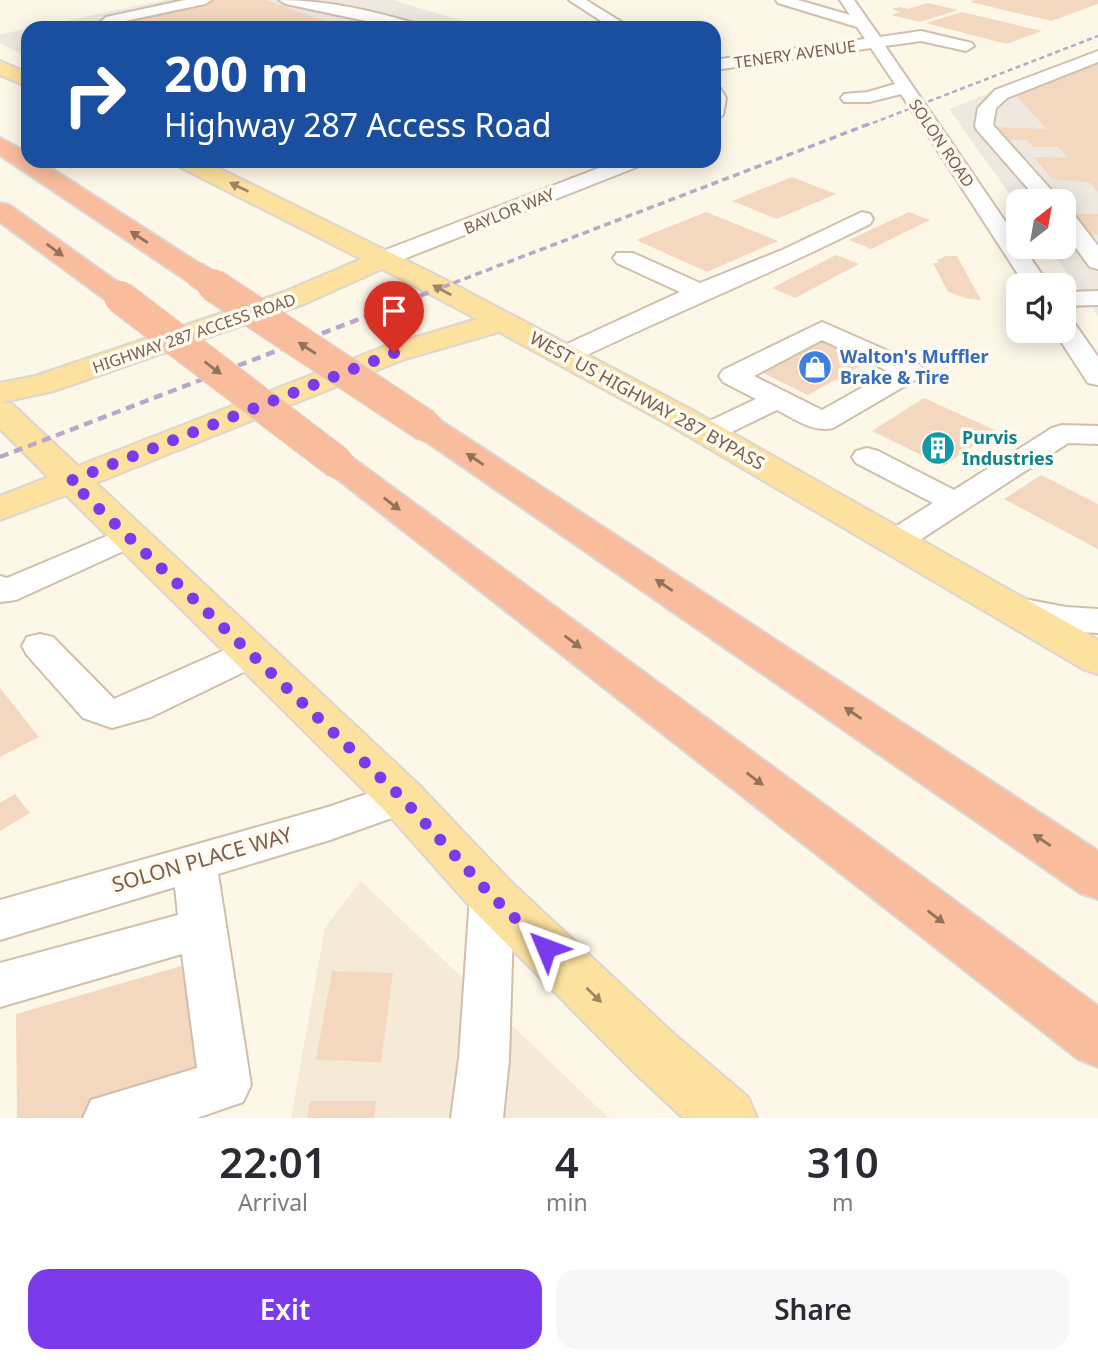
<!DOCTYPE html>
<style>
body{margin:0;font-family:"Noto Sans",sans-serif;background:#f7f7f7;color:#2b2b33;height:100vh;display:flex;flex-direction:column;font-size:26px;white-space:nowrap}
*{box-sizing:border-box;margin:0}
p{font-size:23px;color:#7c7c81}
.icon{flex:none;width:38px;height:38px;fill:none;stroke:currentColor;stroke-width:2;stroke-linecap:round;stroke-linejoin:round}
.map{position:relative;height:1118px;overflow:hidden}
.drawer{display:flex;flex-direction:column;background:#fff;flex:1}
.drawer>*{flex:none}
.banner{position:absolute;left:21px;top:21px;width:700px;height:147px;border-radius:21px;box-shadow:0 4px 18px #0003;background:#1a4fa0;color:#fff;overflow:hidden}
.needle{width:46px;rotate:31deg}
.tools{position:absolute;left:1006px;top:189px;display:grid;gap:14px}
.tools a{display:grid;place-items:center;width:70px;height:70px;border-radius:14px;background:#fff;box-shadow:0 4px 18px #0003;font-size:35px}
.pin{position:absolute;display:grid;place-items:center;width:60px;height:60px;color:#fff;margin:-72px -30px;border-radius:50% 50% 50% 0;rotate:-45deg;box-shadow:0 0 7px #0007}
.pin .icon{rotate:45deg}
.me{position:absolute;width:77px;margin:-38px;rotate:314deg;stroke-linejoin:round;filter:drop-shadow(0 0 5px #0008)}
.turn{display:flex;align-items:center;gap:24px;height:147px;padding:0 28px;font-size:32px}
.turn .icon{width:91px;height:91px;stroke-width:2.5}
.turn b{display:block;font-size:49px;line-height:60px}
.eta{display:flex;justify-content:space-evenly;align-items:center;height:119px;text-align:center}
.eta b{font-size:42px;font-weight:600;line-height:49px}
.button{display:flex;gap:14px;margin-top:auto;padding:14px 28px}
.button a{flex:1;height:80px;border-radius:21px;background:#7c3aed;color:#fff;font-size:28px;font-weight:600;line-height:80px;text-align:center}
.button a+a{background:#f7f7f7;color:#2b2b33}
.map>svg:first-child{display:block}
.residential{fill:#f5ead6}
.industrial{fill:#eee8e1}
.building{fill:#f3d8bf}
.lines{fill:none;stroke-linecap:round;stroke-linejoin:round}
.minor-casing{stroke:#d0bfac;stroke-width:4}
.major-casing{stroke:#dcd5d0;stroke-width:4}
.highway-casing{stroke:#dcd5d0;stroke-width:4}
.minor{fill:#fff;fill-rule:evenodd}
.major{fill:#fde29f;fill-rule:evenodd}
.highway{fill:#f9bd9d;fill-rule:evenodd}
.rail-far2{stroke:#bba5c8;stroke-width:2.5;stroke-dasharray:5 3.5;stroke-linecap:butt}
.rail-far1{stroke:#bba5c8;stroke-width:3.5;stroke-dasharray:7 4.5;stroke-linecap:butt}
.rail{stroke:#bba5c8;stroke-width:4.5;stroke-dasharray:9 6;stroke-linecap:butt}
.highway-bridge-far1-casing{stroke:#dcd5d0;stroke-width:27;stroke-linecap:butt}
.highway-bridge-casing{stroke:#dcd5d0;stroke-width:34;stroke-linecap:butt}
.highway-bridge-far1{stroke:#f9bd9d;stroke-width:24}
.highway-bridge{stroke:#f9bd9d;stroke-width:32}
.oneway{fill:#a18664}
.oneway2{fill:#93725b}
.route{stroke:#7c3aed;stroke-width:12;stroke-dasharray:0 21.6}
.labels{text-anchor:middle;stroke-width:7;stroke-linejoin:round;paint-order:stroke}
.far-street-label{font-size:16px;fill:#795f4a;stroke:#fffaef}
.shop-label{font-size:18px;font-weight:bold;fill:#366cbe;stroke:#fffaef;text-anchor:start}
.street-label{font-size:18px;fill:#795f4a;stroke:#fffaef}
.culture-label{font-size:18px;font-weight:bold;fill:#0d838f;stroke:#fffaef;text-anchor:start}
.near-street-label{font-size:21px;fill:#795f4a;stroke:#fffaef}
</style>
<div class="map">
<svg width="1098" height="1118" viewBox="0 0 1098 1118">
<rect width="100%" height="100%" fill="#fdf7e8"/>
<path class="residential" d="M361,881L609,1118H291L325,927Z"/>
<path class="industrial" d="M165,0H393L486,28H31Z
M28,29V57L0,43V34Z
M1098,50V316L1048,247H1064V201H1018V206L949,109Z"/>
<path class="building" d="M215,0H265L347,28H155L131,18Z
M975,0H1098V4L1051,21L970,2Z
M928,3L958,10L920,22L891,15L901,12L892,9L899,7L908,9Z
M962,12L1042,31L1006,44L926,23Z
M1098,60V192L1090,183L1052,179L1034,157L1068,158L1058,147H1033L1027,140H1005L995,127L1046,129L1015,94Z
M792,177L836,194L777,219L732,201Z
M706,212L778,241L707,272L636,240Z
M909,212L930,220L871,249L849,240Z
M1071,214H1098V235H1088Z
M836,255L859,264L795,298L772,288Z
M946,256H957L981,300L968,299L948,292L933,263H939L937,260Z
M821,341L868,362L808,395L761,372Z
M924,398L995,430L944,466L872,431Z
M1041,475L1098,504V549L1004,499Z
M0,688L39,737L0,757Z
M15,794L30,813L0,831V803Z
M188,964L205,1081L87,1118H17L16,1014Z
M332,971L393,973L381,1062L316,1060Z
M310,1101H376L374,1118H307Z"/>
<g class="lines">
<g class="minor-casing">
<path id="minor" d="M185,0H212L205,4L116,23L118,28H100L97,25L106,17Z
M279,0C327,0 375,11 420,25L423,28H399L286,4Z
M569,0H586L631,28H612Z
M776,0H798L850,15L840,0H854L880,37L921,31L972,43L974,46L966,51L921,41L885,46L1018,240V247H1023L1049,285H1025L901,94L869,102H844L841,98L844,94L868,92L895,84L871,48L714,70V60L865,39L857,27L778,3Z
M1098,51V62L1007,98L996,108L993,125L1061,201H1039L977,130L975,126L978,108L995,90Z
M714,87L720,88L726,98L723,115L714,120Z
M617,161H645L642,165L391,264H375L371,259L375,254Z
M1064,211L1072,212L1098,246V269L1090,267L1064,232Z
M862,212L870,214L873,219L870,224C773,273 672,314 574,361L565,363L556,361L552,355L556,349L680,292L617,263L613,258L617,253H633L700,283L782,250Z
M1098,291V305L1064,306V292Z
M1064,318L1073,321L1098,357V385L1088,383L1054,331H1064Z
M822,322L920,365L923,371L920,377L833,428C813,433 795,419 777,410L717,439L707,442L697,439L693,433L697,427L756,399L723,382L719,376L723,370ZM822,340L890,372L822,410L754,376Z
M1062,425L1098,426V444L1068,443L906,549L894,552L882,549L878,542L882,535L933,503L856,463L852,457L856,451L867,448L878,451L954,490L1052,428Z
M128,527L139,530L144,537L139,544L16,600L0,602V576L7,578Z
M1014,597L1066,607L1098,609V633L1066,631L1002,617L997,609L1002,601Z
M40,634L53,637L114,699L236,645L249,641L262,645L267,654L262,663L151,717L112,728L83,718L27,655L22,646L27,637Z
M402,782L417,787L423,798L417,809L330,840L218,874L251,1085L243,1102L197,1118H83L91,1100L197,1068L182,954L0,1007V963L178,915L175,887L0,940V900L328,807Z
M492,877L508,883L514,896L509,1059L503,1118H451L459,1059L470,896L476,883Z"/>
</g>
<g class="major-casing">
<path id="major" d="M0,61L28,73V87L0,75Z
M175,161H204L442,278L690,409L1098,640V674L1083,669L666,423L499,332L405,359L96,483L419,785L510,881L674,1034L748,1097L757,1118H683L634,1072L474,911L385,811L66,495L0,520V496L48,477L0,429V383L35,376L284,292L361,259L178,166ZM382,269L477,319L383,347L78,466L12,404L3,402L54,391L304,304Z"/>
</g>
<g class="highway-casing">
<path id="highway" d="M0,138L28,153V161H40L206,268L210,274L206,280L196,282L186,280L0,155Z
M0,203L9,205L130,291L134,297L130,303L120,305L110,303L0,222Z
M426,416L438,419L1098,851V899L1080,893L414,433L409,426L414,419Z
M338,453L350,456L1098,1006V1067L1078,1059L326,470L321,463L326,456Z"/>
</g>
<use href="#minor" class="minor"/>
<use href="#major" class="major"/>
<use href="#highway" class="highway"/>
<path class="rail-far2" d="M865,126L1098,36"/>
<path class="rail-far1" d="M443,287L869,124"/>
<path class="rail" d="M0,457L448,285"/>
<g class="highway-bridge-far1-casing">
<path id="highway-bridge-far1" d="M196,274L216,287"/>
</g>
<g class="highway-bridge-casing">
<path id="highway-bridge" d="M213,285L426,426
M120,297L338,463"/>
</g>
<use href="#highway-bridge-far1" class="highway-bridge-far1"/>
<use href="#highway-bridge" class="highway-bridge"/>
</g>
<defs><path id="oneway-solid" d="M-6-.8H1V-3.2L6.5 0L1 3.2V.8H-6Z" transform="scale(1.75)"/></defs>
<g class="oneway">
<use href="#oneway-solid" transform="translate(239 187) rotate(-154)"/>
<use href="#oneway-solid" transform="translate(442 290) rotate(-152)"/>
<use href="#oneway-solid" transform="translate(594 995) rotate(44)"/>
</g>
<g class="oneway2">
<use href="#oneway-solid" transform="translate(139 237) rotate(-147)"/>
<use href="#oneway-solid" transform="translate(55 250) rotate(36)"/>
<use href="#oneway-solid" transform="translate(307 348) rotate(-147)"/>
<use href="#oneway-solid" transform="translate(213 368) rotate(37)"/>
<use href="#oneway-solid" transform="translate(475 459) rotate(-146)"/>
<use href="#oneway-solid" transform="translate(392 504) rotate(37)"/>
<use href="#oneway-solid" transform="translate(664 585) rotate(-146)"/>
<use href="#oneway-solid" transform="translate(573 642) rotate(37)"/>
<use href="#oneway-solid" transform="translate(853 713) rotate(-146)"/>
<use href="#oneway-solid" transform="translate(755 779) rotate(37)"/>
<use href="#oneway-solid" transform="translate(1042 840) rotate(-146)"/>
<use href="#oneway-solid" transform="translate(936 917) rotate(37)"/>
</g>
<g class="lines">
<path class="route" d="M394,353L70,481L402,798L492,896L546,948"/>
</g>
<defs>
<g id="shop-disc" transform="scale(1.75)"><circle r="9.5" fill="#3f7fe0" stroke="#fffaef"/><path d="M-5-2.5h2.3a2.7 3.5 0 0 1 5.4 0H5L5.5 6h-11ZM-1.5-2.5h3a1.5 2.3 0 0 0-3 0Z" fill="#fff"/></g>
<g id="building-disc" transform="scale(1.75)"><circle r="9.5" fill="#0f9aa8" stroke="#fffaef"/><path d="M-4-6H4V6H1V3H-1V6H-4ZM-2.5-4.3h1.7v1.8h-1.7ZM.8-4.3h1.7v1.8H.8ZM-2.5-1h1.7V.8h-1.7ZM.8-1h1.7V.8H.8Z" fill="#fff"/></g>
</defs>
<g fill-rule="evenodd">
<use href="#shop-disc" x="815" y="367"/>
<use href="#building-disc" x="938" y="448"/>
</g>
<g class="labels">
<g class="far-street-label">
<text transform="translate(795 54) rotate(-8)" y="6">TENERY AVENUE</text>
<text transform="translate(942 143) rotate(56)" y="6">SOLON ROAD</text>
<text transform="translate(509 211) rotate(-22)" y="6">BAYLOR WAY</text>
<text transform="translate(194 333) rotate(-19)" y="6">HIGHWAY 287 ACCESS ROAD</text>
</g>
<g class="shop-label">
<text x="840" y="363">Walton's Muffler<tspan x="840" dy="21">Brake &amp; Tire</tspan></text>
</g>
<g class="street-label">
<text transform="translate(647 401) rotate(29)" y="6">WEST US HIGHWAY 287 BYPASS</text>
</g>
<g class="culture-label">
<text x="962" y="444">Purvis<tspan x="962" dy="21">Industries</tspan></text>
</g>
<g class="near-street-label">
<text transform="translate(202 860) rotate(-16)" y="7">SOLON PLACE WAY</text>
</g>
</g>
</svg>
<div class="tools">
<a><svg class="needle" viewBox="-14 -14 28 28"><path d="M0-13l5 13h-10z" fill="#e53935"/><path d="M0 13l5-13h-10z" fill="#7c7c81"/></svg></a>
<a><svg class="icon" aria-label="sound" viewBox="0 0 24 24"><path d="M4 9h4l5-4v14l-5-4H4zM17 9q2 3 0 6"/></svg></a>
</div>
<div class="pin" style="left:394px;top:353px;background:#d93025"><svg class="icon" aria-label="arrive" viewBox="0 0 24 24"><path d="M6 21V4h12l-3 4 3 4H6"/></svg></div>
<svg class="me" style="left:546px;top:948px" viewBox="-20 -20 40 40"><path d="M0-17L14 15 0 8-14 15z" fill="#7c3aed" stroke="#fff" stroke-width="4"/></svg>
<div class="banner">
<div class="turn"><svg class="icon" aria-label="right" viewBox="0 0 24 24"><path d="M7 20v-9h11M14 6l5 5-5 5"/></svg><div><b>200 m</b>Highway 287 Access Road</div></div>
</div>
</div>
<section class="drawer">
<div class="eta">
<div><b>22:01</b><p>Arrival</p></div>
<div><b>4</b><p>min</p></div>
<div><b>310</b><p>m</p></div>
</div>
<div class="button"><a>Exit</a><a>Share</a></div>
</section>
